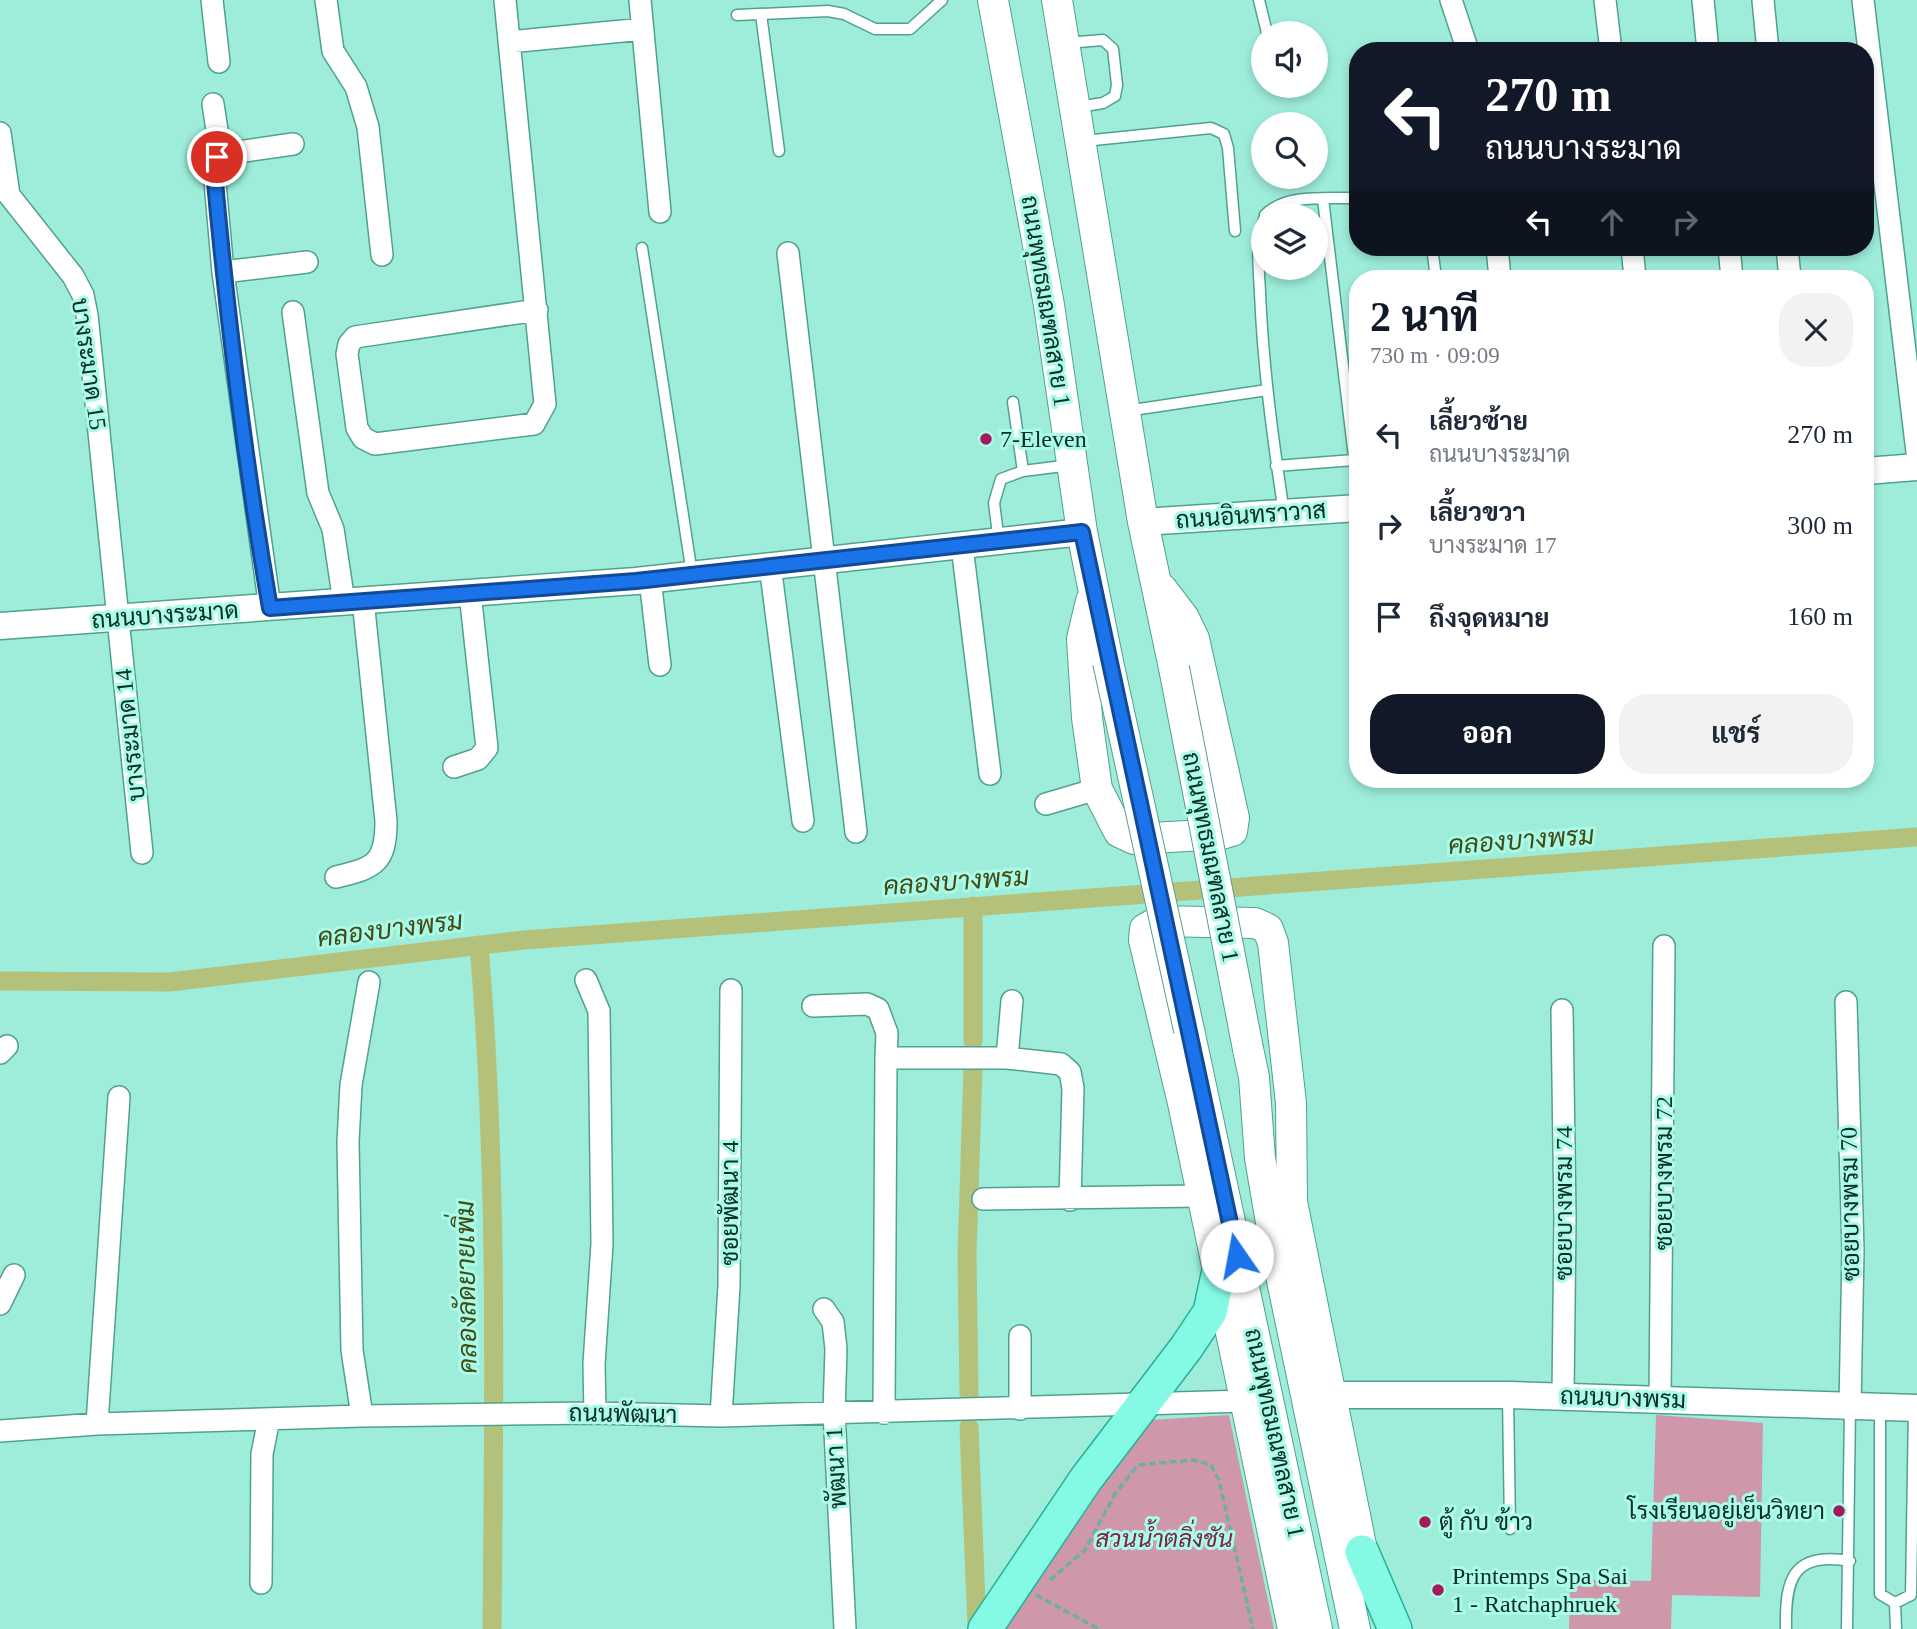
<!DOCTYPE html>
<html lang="th">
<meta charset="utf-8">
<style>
body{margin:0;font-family:"Times New Roman",Sarabun,serif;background:#f2f2f3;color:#1f2937;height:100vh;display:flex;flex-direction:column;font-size:26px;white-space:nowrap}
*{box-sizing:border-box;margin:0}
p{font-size:23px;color:#747a83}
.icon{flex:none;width:38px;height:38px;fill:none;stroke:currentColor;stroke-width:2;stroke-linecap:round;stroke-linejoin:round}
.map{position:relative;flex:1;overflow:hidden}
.panel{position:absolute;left:1349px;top:270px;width:525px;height:518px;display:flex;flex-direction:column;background:#fff;border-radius:28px;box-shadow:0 4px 10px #0003}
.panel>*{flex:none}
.top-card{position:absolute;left:1349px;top:42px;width:525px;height:214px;border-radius:28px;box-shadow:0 4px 10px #0003;background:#111827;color:#fff;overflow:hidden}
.tools{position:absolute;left:1251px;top:21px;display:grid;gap:14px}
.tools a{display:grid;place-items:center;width:77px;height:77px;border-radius:50%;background:#fff;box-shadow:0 4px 10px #0003;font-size:35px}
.pin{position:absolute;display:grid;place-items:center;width:60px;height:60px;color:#fff;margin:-30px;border:4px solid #fff;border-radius:50%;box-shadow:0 2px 7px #0007}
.me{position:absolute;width:77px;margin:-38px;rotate:348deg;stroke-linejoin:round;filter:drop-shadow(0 0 5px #0008)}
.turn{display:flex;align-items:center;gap:24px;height:147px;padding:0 21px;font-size:32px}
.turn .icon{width:91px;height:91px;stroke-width:2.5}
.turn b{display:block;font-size:49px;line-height:60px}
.lanes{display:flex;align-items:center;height:66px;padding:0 21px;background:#0003;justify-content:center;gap:35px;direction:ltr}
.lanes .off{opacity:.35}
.round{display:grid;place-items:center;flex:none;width:74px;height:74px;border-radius:28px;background:#f2f2f3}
.summary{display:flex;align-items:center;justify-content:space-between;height:119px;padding:0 21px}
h1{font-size:42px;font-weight:700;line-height:52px;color:#111827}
.primary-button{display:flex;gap:14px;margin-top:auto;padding:14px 21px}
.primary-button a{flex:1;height:80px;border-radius:28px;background:#111827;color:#fff;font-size:28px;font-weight:700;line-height:80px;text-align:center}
.primary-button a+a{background:#f2f2f3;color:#1f2937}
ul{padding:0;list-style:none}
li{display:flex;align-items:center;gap:21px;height:91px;padding:0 21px}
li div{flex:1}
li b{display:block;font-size:26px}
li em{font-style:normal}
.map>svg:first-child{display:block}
.green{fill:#cf97aa}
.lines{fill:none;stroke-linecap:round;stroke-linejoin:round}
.canal{stroke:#b4c17a;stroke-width:19}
.service-casing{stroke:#51a18f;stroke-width:13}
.minor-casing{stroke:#51a18f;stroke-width:24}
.tertiary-casing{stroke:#51a18f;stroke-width:29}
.secondary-casing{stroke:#51a18f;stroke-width:32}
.primary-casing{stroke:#25b097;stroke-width:36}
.path{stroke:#6eafa0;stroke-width:3.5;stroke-dasharray:7 3.5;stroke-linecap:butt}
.service{stroke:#fff;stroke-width:10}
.minor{stroke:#fff;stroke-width:21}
.tertiary{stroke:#fff;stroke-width:26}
.secondary{stroke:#fff;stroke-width:30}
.primary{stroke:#84fae5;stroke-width:33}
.secondary-bridge-casing{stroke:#51a18f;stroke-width:32;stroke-linecap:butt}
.secondary-bridge{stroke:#fff;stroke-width:30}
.route-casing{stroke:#114b97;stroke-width:18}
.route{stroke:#1a73e8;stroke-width:12}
.poi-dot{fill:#a4185e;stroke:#aafbe7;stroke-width:2.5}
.labels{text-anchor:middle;stroke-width:6;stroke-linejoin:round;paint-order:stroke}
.street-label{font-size:24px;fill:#0c2e27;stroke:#aafbe7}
.poi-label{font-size:24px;fill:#0c2e27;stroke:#aafbe7;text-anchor:start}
.park-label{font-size:24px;font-style:italic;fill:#7b244a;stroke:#aafbe7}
.water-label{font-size:26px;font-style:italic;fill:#434b16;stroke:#aafbe7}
</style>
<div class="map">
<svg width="1917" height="1629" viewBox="0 0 1917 1629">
<rect width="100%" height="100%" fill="#9dedda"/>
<path class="green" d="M1229,1415L1274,1629H983L1134,1421Z
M1656,1415L1763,1423L1760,1597L1672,1595L1671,1629H1569L1570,1580L1651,1581Z"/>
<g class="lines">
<path class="canal" d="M973,906V1041
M479,945C498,1172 494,1401 492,1629
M0,981L170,982L524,940L1917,837
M969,1394L967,1255L973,1067
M969,1427L977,1629"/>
<g class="service-casing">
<path id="service" d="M1259,0L1267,33
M761,14L779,151
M737,15L828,11L844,14L875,29H910L942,0
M1066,43L1103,40L1113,49L1117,85L1115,96L1103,103L1078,107
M1084,141L1211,128L1224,134L1228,148L1235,231
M1323,199L1358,490
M1265,215C1286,193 1329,199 1358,198
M1264,219C1255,242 1259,268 1260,293C1263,367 1273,440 1284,513
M1432,247L1436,278
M642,248L692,574
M1013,402L1023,471
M1126,411L1267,390
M1276,466L1354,460
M999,542L994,503L1001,479L1023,471L1071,465
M1508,1395L1510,1529
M1880,1408V1594L1895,1603L1911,1595L1914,1408
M1895,1603L1896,1629
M1786,1629C1785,1580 1792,1551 1850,1561
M1847,1629L1850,1407"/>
</g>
<g class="minor-casing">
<path id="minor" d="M212,0L219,62
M326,0L333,51L356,87L368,127L382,255
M505,0L545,404L534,424L375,444L363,438L357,428L347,354L349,344L355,337L537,310
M640,0L660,212
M1451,0L1468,51
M1605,0L1611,51
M1703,0L1708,51
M1763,0L1768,51
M1863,0L1917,452
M509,42L643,29
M213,104L221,156
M0,133L9,195L73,276L83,295L87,315L142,853
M1497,247L1500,278
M1632,247L1635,278
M1729,247L1732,278
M1787,247L1790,278
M788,253L856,832
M223,272L307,262
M293,312L318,493L333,529L344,602
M962,546L990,774
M770,565L803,821
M650,579L660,665
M270,608L223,272L214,171L217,157L224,154L293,144
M454,767L478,759L487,748L470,593
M1046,804L1097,789
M336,877C375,868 386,863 386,821L363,600
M586,980L599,1011L602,1244L594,1364L595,1413
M1846,1002L1853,1250L1850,1407
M813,1006L867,1004L878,1009L887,1033L886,1058
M1562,1010L1565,1217L1563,1396
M0,1053L7,1046
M1007,1058L1012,1001
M983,1199L1201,1196
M0,1304L14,1275
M824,1309L833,1322L836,1349L834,1412L845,1629
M1660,1399L1664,946
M1020,1409V1336
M884,1413L886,1058H1007L1061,1064L1070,1072L1073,1088L1070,1200
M362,1416L352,1350L348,1142L351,1085L369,982
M721,1416L729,1286L731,990
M97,1424L119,1097
M0,1431L97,1424L362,1416L595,1413L721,1416L1245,1401
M261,1583L262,1454L269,1419"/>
</g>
<g class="tertiary-casing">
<path id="tertiary" d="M1866,471L1917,467
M1143,522L1358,508
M0,626L636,581L1082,532
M1328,1395H1508L1917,1408"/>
</g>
<g class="secondary-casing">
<path id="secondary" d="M993,0L1049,305L1082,532L1108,662
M1057,0L1143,522L1174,668
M1091,601L1082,639L1087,718L1097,789L1119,832L1134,839L1222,834L1232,831L1234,818L1194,639L1184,618L1162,589
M1189,1030L1317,1629
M1248,1049L1254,1077L1260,1158L1276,1252L1355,1629
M1293,1629L1183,1103L1144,940L1145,929L1159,921L1255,923L1268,929L1273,943L1291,1103L1292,1202L1367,1575"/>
</g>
<g class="primary-casing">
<path id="primary" d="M1362,1552L1395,1629
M985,1629L1086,1479L1186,1348L1210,1312L1218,1275"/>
</g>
<path class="path" d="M1050,1580L1085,1550L1115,1494L1138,1465L1193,1460L1211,1465L1219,1480L1253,1629
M1036,1595L1099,1629"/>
<use href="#service" class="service"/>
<use href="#minor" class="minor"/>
<use href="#tertiary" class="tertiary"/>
<use href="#secondary" class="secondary"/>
<use href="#primary" class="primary"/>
<g class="secondary-bridge-casing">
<path id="secondary-bridge" d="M1108,662L1189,1030
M1174,668L1248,1049"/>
</g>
<use href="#secondary-bridge" class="secondary-bridge"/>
</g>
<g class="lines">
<g class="route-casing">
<path id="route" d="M217,157L214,171C227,317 245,464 270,608L636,581L1082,532L1237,1256"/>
</g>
<use href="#route" class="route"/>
</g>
<g class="poi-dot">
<circle cx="986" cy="439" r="7"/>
<circle cx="1839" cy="1511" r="7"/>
<circle cx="1425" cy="1522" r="7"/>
<circle cx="1438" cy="1590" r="7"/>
</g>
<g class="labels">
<g class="street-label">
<text transform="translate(1046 301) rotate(81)" y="8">ถนนพุทธมณฑลสาย 1</text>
<text transform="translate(89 364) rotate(82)" y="8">บางระมาด 15</text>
<text transform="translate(1251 515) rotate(-4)" y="8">ถนนอินทราวาส</text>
<text transform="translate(165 615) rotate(-4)" y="8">ถนนบางระมาด</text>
<text transform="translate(130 735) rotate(-96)" y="8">บางระมาด 14</text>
<text transform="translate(1211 857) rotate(79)" y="8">ถนนพุทธมณฑลสาย 1</text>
<text transform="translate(1664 1173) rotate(-90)" y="8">ซอยบางพรม 72</text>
<text transform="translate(730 1203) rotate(-90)" y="8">ซอยพัฒนา 4</text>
<text transform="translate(1564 1203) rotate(-90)" y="8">ซอยบางพรม 74</text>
<text transform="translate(1850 1204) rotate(-91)" y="8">ซอยบางพรม 70</text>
<text transform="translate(1623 1398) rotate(2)" y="8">ถนนบางพรม</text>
<text transform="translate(623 1414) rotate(1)" y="8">ถนนพัฒนา</text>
<text transform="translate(1275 1433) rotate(78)" y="8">ถนนพุทธมณฑลสาย 1</text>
<text transform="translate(836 1468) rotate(-93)" y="8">พัฒนา 1</text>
</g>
<g class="poi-label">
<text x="1000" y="447">7-Eleven</text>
<text x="1825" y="1519" text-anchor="end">โรงเรียนอยู่เย็นวิทยา</text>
<text x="1439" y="1530">ตู้ กับ ข้าว</text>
<text x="1452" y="1584">Printemps Spa Sai<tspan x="1452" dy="28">1 - Ratchaphruek</tspan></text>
</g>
<g class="park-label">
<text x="1164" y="1547">สวนน้ำตลิ่งชัน</text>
</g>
<g class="water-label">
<text transform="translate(1521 840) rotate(-4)" y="9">คลองบางพรม</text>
<text transform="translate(956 881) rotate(-4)" y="9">คลองบางพรม</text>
<text transform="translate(390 929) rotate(-7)" y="9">คลองบางพรม</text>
<text transform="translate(466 1287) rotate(-91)" y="9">คลองลัดยายเพิ่ม</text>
</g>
</g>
</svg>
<div class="tools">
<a><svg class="icon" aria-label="sound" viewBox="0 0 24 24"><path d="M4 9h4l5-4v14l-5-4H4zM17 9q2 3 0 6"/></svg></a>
<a><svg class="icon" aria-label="search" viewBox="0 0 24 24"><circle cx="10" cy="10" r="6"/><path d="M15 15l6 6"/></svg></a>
<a><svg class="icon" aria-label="layers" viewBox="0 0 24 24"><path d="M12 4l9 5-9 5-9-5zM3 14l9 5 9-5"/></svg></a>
</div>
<div class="pin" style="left:217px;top:157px;background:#d93025"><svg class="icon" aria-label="arrive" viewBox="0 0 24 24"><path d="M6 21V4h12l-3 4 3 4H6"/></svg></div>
<svg class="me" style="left:1237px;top:1256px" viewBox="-20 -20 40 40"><circle r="19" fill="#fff"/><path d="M0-13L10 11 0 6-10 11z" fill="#1a73e8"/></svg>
<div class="top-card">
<div class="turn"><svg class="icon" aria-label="left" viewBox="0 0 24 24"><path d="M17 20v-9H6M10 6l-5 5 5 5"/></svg><div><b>270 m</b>ถนนบางระมาด</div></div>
<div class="lanes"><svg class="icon" aria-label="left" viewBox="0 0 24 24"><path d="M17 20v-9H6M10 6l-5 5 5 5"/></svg><svg class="icon off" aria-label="ahead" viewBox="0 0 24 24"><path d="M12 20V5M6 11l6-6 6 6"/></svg><svg class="icon off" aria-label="right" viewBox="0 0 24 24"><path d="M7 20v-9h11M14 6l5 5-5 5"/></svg></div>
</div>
<section class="panel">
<div class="summary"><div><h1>2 นาที</h1><p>730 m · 09:09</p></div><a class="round"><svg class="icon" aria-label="close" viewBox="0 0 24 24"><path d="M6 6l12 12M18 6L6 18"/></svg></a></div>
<ul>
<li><svg class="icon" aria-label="left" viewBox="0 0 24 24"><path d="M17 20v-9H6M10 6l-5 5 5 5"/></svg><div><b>เลี้ยวซ้าย</b><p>ถนนบางระมาด</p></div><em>270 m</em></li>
<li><svg class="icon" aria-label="right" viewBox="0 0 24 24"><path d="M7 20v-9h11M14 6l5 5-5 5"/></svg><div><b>เลี้ยวขวา</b><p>บางระมาด 17</p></div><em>300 m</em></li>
<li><svg class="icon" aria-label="arrive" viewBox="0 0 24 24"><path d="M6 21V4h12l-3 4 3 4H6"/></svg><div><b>ถึงจุดหมาย</b></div><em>160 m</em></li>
</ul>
<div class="primary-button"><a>ออก</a><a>แชร์</a></div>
</section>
</div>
